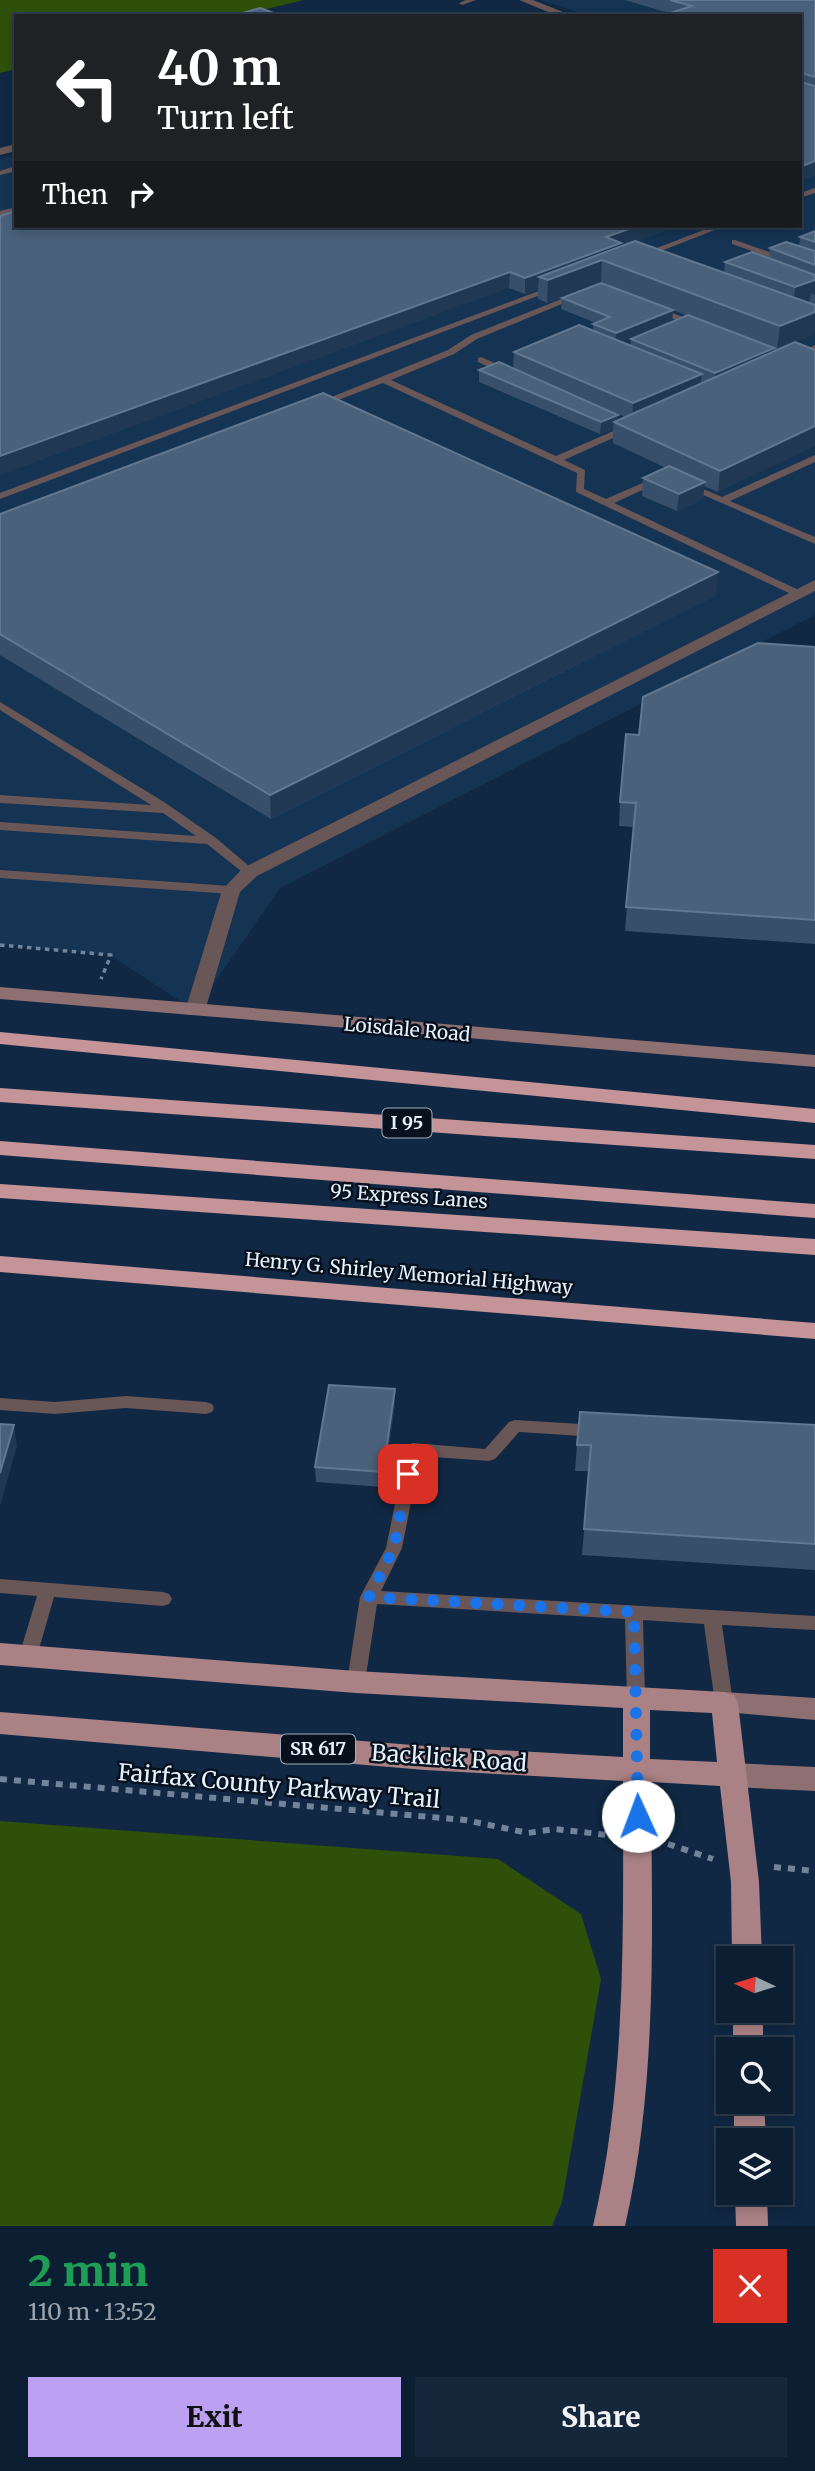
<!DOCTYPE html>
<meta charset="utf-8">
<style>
body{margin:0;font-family:Merriweather,serif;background:#15273a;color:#f1f3f6;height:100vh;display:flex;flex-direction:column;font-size:26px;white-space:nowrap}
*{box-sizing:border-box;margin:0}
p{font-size:23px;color:#9aa2ac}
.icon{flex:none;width:38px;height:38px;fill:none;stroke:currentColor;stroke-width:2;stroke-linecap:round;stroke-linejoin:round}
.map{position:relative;height:2226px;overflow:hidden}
.sheet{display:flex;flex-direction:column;background:#0c1e32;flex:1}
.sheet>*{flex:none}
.guide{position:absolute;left:14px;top:14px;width:788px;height:214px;border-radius:0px;box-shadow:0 4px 10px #0003,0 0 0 2px #2c3c4d;background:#202124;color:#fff;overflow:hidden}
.needle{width:46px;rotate:274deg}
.tools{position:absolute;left:716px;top:1946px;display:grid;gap:14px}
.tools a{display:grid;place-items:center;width:77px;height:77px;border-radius:0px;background:#0c1e32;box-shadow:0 4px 10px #0003,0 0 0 2px #2c3c4d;font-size:35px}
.pin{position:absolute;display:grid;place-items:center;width:60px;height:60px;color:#fff;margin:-30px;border-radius:14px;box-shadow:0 4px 10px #0006}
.me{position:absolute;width:77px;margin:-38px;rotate:358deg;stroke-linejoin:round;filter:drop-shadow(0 0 5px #0008)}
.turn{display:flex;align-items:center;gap:24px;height:147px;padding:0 28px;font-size:32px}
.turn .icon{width:91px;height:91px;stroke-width:2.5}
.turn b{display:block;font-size:49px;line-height:60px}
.then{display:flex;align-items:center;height:66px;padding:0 28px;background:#0003;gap:14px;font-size:26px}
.round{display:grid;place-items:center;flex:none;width:74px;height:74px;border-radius:0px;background:#15273a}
.headline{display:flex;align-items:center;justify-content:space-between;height:119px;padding:0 28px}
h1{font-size:42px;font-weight:800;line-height:52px;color:#1e9e55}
.button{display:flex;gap:14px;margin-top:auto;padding:14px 28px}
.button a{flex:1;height:80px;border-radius:0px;background:#bca0f2;color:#111;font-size:28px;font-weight:800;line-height:80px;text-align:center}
.button a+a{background:#15273a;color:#f1f3f6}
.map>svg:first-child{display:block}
.built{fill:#153353}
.green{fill:#2e5008}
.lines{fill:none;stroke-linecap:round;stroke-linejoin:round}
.path-far1{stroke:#718499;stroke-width:3.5;stroke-dasharray:4.5 4.5;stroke-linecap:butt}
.path{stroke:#718499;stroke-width:6;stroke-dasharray:7 7;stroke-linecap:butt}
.lane{fill:#695657;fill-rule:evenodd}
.street{fill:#695657;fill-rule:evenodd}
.secondary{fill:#8e6f72;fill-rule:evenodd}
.primary{fill:#aa8286;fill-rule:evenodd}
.highway{fill:#c49498;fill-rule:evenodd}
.wall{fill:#374f6b;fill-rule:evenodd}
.shaded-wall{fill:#203854}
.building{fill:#4a617b;stroke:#627790;stroke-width:2}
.route{stroke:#1a73e8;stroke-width:12;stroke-dasharray:0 21.6}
.labels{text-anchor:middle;stroke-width:5;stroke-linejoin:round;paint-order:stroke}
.shield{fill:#07111d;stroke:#a2aebb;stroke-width:2}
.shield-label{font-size:18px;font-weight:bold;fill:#e5f1ff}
.street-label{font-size:19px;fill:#e5f1ff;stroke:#07111d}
.near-street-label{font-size:23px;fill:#e5f1ff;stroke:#07111d}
</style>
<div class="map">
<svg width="815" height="2226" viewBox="0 0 815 2226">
<rect width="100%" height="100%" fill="#102843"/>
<path class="built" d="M540,0H815V615L280,888L195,1011L110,955L0,945V159L16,155V226H800V16H590Z"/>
<path class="green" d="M0,0H304L238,16H16V69L0,73Z
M0,1821L498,1859L581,1914L601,1979L562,2202L552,2226H0Z"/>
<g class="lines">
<path class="path-far1" d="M0,945L111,955L101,979"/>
<path class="path" d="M0,1779L465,1820L528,1833L555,1829L608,1835
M668,1844L713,1859
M774,1867L815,1871"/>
<path class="lane" d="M466,0H476L462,5L459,3Z
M16,166V171L0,175V171Z
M815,188V193L800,198V193Z
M16,207V212L0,216V211Z
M714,226H725L643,258L636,256Z
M735,240L815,268V273L732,244V240Z
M552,286L559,288L0,499V493Z
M574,294L581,296L477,339L454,354L391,380L556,456L625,426H631V430L564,460L585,470L584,489L606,499L656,477H662V481L614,503L801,591V595H793L576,492L577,473L383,383L322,406L314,404L448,350L471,335Z
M652,307H658L702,325L695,327L652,311Z
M815,345V351L805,355L815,360V366L793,355Z
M481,357L513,371L514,373L507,375L478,362V358Z
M815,455V462L730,501L815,537V544L683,486L691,484L722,497Z
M0,702L164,802L216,838L256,872L250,876L246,875L207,844L0,830V822L196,836L163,813L0,803V795L151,805L0,710Z
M0,870L231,886L237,890L231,894L0,878Z
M126,1396L206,1402L212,1404L214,1408L212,1412L206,1414L126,1408L55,1414L0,1410V1398L55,1402Z
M515,1420L597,1425L603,1427L605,1431L603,1435L597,1437L519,1432L495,1459L489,1461L420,1456L402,1548L381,1591L815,1616V1630L722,1625L733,1703L730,1708L724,1710L718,1708L715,1703L704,1624L643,1620L645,1698L642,1703L636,1705L630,1703L627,1698L625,1619L377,1604L365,1682L362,1687L356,1689L350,1687L347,1682L360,1597L386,1548L407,1445L413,1443L485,1449L509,1422Z
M0,1579L163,1592L169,1594L172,1599L169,1604L163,1606L54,1597L37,1656L34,1661L28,1663L22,1661L19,1656L37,1596L0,1593Z"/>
<path class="street" d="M519,0H533L573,16H558Z
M16,144V151L0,155V148Z
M815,580V591L257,876L240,892L205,1011L202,1015H188L185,1011L222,890L243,868Z"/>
<path class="secondary" d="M0,987L815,1055V1067L0,999Z
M724,1692L815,1698V1720L714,1711L710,1703L714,1695Z
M733,1763L815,1767V1791L733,1787L723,1783L719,1775L723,1767Z"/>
<path class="primary" d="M0,1643L356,1671L724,1692L734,1695L738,1703L759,1882L762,1958H732L731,1882L720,1786L651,1782C652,1929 658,2082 625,2226H593C627,2081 623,1928 623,1781L425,1770L0,1734V1712L425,1746L623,1757V1708L356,1693L0,1665ZM650,1710L712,1713L717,1762L650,1759Z
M733,2011H763V2049H733Z
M734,2102H764L766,2140H734Z
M735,2193H767L768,2226H736Z"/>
<path class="highway" d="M0,1032L815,1109V1123L0,1044Z
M0,1088L815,1145V1159L0,1102Z
M0,1141L815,1204V1218L0,1155Z
M0,1184L815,1239V1255L0,1198Z
M0,1256L815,1323V1339L0,1272Z"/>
</g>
<path class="wall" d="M625,0H815V175L800,181V16L669,13Z
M16,226H678L635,241L724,273L725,262L769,258L770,248L799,246L800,237L815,231V334L795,342L718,492L704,486L703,499L677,511L642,496L643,478L666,468L613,443V429L600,434L479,382V370L618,420L625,417L513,368L514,352L593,331V324L596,323L561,309L562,298L598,284L547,303L538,299V289L525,294L509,288ZM673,310L688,316L631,339L630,346L620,342L672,321Z
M0,514L716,595L271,819L0,655Z
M815,647V944L625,931L633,827L619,826L620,802L639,735Z
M395,1389V1404L383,1487L316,1482L315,1467Z
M815,1425V1570L582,1555L589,1471H575L577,1445Z"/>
<path class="shaded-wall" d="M815,161V175L800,181V167Z
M637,226H678L621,247L602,260L601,283L547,303L548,280L539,277L538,289L525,294V278L606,237Z
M510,272L509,288L0,475V456Z
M815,280V295L811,293L809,304L793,310L795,287Z
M673,310L672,321L615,344L616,333Z
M815,312V334L777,350L780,326Z
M774,348L773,359L714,385L715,373Z
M702,374L700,391L632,420L633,403Z
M618,415V424L614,422L613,429L600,434L601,422Z
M815,426V446L718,492L720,471Z
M705,482L703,499L677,511L679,494Z
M718,572L716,595L271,819L270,795Z
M395,1389V1404L383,1487V1472Z
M14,1425L17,1446L0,1506V1473Z"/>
<path class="building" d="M670,0H815V77L802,73L800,80V16H661L692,6Z
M260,8L282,16H232Z
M800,82L815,86V161L800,167Z
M16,211V226H637L606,237L621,243L525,278L510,272L0,456V216Z
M815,231V242L800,237Z
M635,241L815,305V312L780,326L602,260L548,280L539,277Z
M786,242L815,251V265L770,248Z
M752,252L815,275V280L795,287L725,262Z
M601,283L673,310L616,333L593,324L610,317L562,298Z
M688,315L774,348L715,373L631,339Z
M579,325L702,374L633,403L514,352Z
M795,342L815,350V426L720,471L614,422Z
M499,362L618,415L601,422L479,370Z
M323,393L718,572L270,795L0,634V514Z
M669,466L705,482L679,494L643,478Z
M758,643L815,647V920L626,907L636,803L620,802L626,734L639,735L643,697Z
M329,1385L395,1389L383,1472L315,1467Z
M580,1412L815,1425V1544L584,1529L591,1445H577Z
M0,1424L14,1425L0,1473Z"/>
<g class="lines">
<path class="route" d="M408,1474L394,1548L369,1597L634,1612L638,1816"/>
</g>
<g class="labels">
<g class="shield">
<rect x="382.5" y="1108.5" width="49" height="29" rx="5"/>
<rect x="281" y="1734.5" width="74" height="29" rx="5"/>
</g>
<g class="shield-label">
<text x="407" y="1129">I 95</text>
<text x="318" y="1755">SR 617</text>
</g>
<g class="street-label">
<text transform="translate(407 1029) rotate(5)" y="7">Loisdale Road</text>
<text transform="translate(409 1196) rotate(4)" y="7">95 Express Lanes</text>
<text transform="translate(409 1273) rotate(5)" y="7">Henry G. Shirley Memorial Highway</text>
</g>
<g class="near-street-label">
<text transform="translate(449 1758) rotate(4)" y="8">Backlick Road</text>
<text transform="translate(279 1786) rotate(5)" y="8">Fairfax County Parkway Trail</text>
</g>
</g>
</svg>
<div class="tools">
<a><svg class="needle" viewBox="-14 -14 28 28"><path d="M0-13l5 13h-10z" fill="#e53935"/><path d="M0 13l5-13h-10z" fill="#9aa2ac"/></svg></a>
<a><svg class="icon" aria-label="search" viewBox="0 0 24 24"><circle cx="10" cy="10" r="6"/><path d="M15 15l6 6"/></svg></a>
<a><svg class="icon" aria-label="layers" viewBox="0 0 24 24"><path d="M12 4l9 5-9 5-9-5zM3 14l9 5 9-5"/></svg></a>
</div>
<div class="pin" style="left:408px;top:1474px;background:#d93025"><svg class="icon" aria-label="arrive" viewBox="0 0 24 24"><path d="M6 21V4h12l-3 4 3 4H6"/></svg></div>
<svg class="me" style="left:638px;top:1816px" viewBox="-20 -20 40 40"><circle r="19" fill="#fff"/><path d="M0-13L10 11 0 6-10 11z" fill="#1a73e8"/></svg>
<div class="guide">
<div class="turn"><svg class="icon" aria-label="left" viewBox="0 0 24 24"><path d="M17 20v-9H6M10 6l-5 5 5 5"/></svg><div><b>40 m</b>Turn left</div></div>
<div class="then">Then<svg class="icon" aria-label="right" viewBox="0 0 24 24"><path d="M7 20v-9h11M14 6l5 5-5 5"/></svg></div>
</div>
</div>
<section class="sheet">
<div class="headline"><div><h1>2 min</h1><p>110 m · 13:52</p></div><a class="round" style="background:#d93025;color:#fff"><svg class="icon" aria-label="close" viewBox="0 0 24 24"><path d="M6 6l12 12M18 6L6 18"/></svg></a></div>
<div class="button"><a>Exit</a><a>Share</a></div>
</section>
